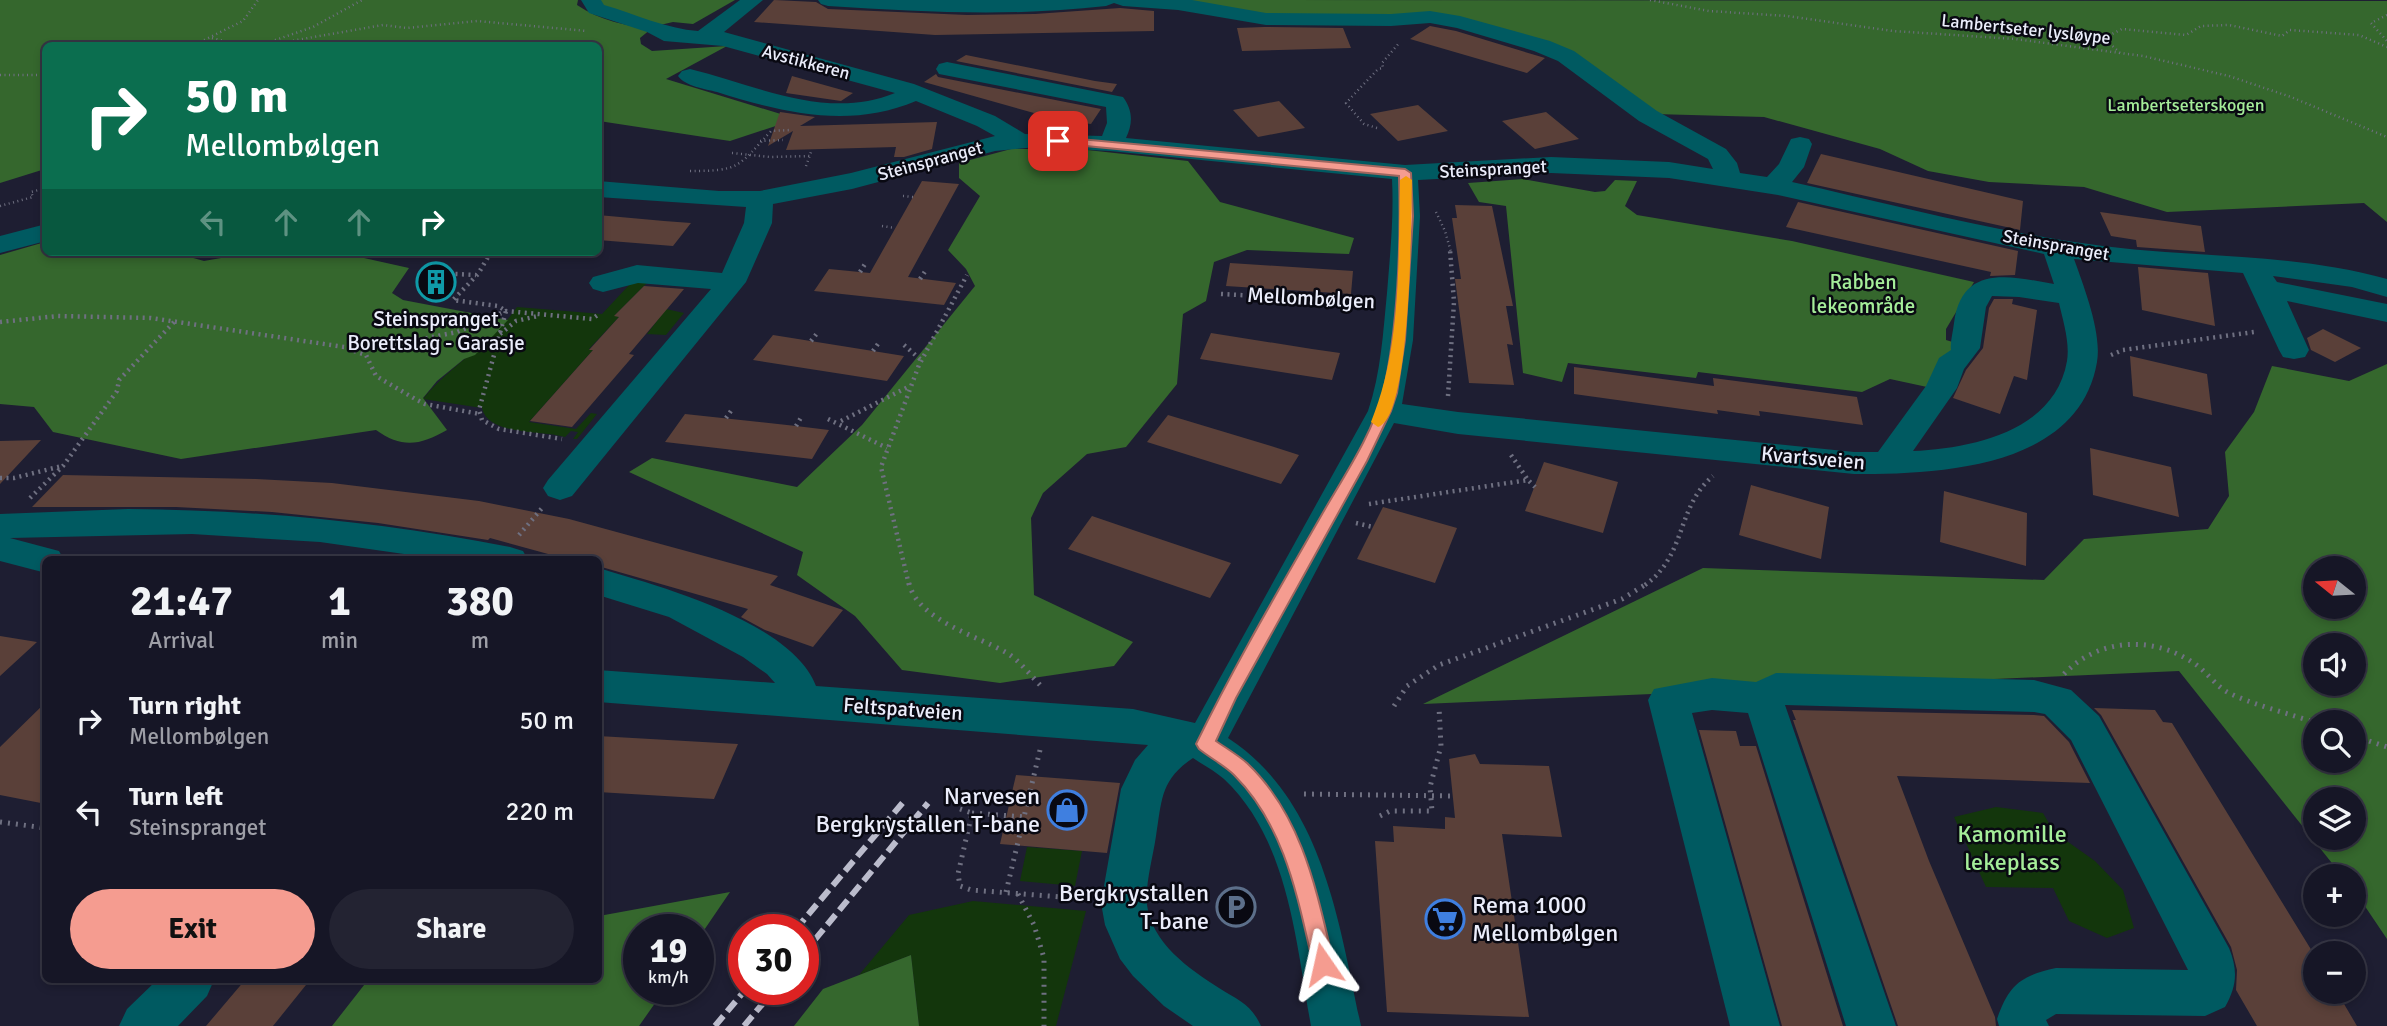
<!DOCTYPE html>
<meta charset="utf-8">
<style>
body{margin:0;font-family:Signika,sans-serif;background:#232332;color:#f1f3f6;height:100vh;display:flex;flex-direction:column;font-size:26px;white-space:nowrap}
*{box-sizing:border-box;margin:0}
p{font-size:23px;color:#9e9fa7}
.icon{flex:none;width:38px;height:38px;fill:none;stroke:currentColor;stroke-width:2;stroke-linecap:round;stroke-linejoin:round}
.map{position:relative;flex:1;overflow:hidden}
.panel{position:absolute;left:42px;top:556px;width:560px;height:427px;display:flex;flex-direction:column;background:#161626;border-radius:10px;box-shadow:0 4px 10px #0003,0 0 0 2px #353543}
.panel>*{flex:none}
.banner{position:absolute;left:42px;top:42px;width:560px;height:214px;border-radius:10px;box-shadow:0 4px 10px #0003,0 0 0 2px #353543;background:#0b6e4f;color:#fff;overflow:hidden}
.needle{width:46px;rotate:288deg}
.controls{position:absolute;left:2303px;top:556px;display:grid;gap:14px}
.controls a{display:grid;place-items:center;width:63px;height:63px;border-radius:50%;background:#161626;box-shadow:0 4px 10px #0003,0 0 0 2px #353543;font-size:35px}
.speed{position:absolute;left:623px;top:914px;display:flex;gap:14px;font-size:35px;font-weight:700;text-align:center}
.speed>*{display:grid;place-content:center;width:91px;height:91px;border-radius:50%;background:#161626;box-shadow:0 4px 10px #0003,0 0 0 2px #353543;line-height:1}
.speed small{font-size:18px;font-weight:400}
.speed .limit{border:10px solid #d22;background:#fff;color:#111}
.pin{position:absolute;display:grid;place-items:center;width:60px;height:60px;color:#fff;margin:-30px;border-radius:14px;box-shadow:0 4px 10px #0006}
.me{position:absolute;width:77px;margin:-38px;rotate:349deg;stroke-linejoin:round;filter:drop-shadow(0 0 5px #0008)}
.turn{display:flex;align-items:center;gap:24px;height:147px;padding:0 28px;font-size:32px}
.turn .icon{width:91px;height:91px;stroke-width:2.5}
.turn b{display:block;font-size:49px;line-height:60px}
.lanes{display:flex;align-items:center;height:66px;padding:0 28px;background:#0003;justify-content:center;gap:35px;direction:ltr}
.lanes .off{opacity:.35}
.eta{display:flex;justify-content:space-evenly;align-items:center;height:119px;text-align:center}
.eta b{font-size:42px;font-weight:700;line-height:49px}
.cta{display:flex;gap:14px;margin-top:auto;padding:14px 28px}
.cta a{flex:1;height:80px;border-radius:42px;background:#f59c90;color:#111;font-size:28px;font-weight:700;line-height:80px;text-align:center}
.cta a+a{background:#232332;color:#f1f3f6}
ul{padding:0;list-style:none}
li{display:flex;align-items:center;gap:21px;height:91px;padding:0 28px}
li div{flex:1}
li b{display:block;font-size:26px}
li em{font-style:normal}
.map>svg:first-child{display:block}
.green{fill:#13360c}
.forest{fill:#35672d;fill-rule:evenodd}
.building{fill:#5a4039}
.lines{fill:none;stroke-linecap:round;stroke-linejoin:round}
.path-far2{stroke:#6f7081;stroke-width:2.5;stroke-dasharray:1 3.5;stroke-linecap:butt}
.path-far1{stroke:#6f7081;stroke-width:4.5;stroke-dasharray:2 4.5;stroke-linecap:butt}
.path{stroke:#6f7081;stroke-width:5;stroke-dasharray:2 6;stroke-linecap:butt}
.minor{fill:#005a61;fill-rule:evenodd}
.rail{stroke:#bbbccc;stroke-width:6;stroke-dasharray:13 6;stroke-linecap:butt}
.route{fill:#f59c90;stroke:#9f655e;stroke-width:2}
.slow{fill:#f59e0b}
.labels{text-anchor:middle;stroke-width:5;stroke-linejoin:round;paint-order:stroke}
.far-street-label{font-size:18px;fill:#ebedfb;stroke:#090912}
.far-park-label{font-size:18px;fill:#a5ed99;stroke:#090912}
.park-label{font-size:21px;fill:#a5ed99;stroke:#090912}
.street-label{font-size:21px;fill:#ebedfb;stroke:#090912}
.poi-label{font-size:21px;fill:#ebedfb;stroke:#090912}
.near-poi-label{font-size:24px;fill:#ebedfb;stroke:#090912;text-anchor:end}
.near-park-label{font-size:24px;fill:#a5ed99;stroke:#090912}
</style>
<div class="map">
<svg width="2387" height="1026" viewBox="0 0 2387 1026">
<rect width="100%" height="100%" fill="#1e1e32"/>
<path class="green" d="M649,281L615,315L619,317L589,349L593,350L529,422L576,429L591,413L597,414L577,439H573L578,432L571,431L565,437C542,430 488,436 482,408L423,399C451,364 493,343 517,307L602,314L630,284Z
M666,309L684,313L666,335L647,334Z
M1996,807L2043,813L2054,832L2095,861L2123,890L2134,928L2107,938L2069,921L2053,888L1986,887L1954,817Z
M1027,847L1082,851L1075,886L1020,881Z
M973,901L1086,911L1056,1026H919L911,955L859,975L909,915Z"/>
<path class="forest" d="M0,0H578L577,5C601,21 624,25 651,29L640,38L641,44L652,51L727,46L666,79L797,119L730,141L599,121L598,46H46L45,169L0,183Z
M600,0H735L693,24L673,22L660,25L603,7Z
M1182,0L2387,1V222L2364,203L2167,212L2084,187L1989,182L1928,171L1880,149L1764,117L1654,114L1615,82L1453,19L1236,13Z
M1011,149H1078L1188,161L1220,202L1354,238L1349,254L1247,250L1214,262L1206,301L1183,314L1177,384L1126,447L1087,454L1043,493L1031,518L1034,595L1133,642L1114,666L1000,683L902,670L855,616L797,575L803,552L629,472L652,458L797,487L862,425L975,286L966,269L948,250L980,196L959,178V163Z
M1523,179L1595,192L1605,191L1615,180L1637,181L1625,206L1637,215L1792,241L1974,282L1946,329V340L1969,347L1941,390L1890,379L1862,392L1698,372L1696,378L1568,363L1562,382L1523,373L1506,206L1479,202L1468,183Z
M45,242L46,252H172L204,261L255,252H337L409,268L392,293L403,300L508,320L475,355L464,359L437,381L423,398L447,430C421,445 402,449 376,430L181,459L53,432L34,407L0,404V255Z
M2387,364V939L2354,890V877H2343L2179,671L1423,704L1703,568L2044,580L2084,539L2208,529L2229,496L2225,452L2254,412L2272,366L2349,381ZM2315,569H2354V607H2315ZM2315,646H2354V684H2315ZM2315,723H2354V761H2315ZM2315,800H2354V838H2315Z
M730,892L698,939V929H639V989H665L639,1026H332L368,980H598L599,916Z
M911,955L919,1026H794L823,989Z"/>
<path class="building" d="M774,0L816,2L828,9L967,15L1035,14L1120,8L1154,11V31L935,35L754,22Z
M1430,26L1456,31L1545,58L1527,73L1410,39Z
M1264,27L1343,28L1351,48L1242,51L1237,28Z
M966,55L1095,81L1117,84L1112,92L956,61Z
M936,74L938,77L1101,109L1091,124L1059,120L924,82Z
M792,76L853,93L841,101L786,93Z
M1279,101L1305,128L1258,137L1233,110Z
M1418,105L1448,131L1398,141L1370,114Z
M780,112L815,117L800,126L937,122L932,149L904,157H894L896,147L786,150L793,131L768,146Z
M1546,112L1579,139L1535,149L1502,121Z
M1821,154L2023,201L2020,230L1807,183Z
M922,181L959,184L908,277L956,283L944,305L814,291L829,269L870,273Z
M1798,202L2018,251L2015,275L1990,276L1991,272L1786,227Z
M1455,205L1492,206L1513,306H1506L1513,345L1507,344L1514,385L1469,383L1455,279H1461L1452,218H1457Z
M2100,212L2201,226L2205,252L2137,247L2136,240L2111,236Z
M598,215L664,221L691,223L673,246L598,240Z
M1230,263L1353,271L1351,294L1226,286Z
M2138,267L2208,273L2215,326L2142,310Z
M644,286L684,289L629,354L634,355L572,427L530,421L593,350H589L619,317L614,316Z
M1994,299H2013L2012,304L2037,310L2027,380L2014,376L2000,414L1953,398L1966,370L1983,348L1989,308Z
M2323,329L2361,348L2335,362L2311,350L2307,338Z
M1211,333L1312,349L1340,353L1332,380L1200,359Z
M773,335L873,351L904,356L887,381L753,360Z
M2130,356L2207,374L2212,415L2133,396Z
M1574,367L1714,386L1713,378L1857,397L1863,425L1759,411L1760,416L1717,410L1718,414L1574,394Z
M685,414L796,426L829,430L812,459L665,442Z
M1168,415L1271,446L1299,455L1281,484L1147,442Z
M41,440L0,484V441Z
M2090,448L2171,467L2179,517L2093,495Z
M1544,462L1618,482L1603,533L1525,511Z
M63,475L256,479L332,483L479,501L569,519L778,576L770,585L843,610L813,647L765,630L741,617L748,609L598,566V560H570L490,538L488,540L378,523L272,512L176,507H32Z
M1751,485L1829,507L1821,559L1739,535Z
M1944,491L2027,513L2026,566L1940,542Z
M1383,507L1457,528L1435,583L1357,559Z
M1092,516L1133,530L1231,563L1210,598L1068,549Z
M0,636L37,642L0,676Z
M46,702V804L0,795V747Z
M2094,708L2155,710L2163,722L2172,723L2315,956V992H2337L2357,1026H2257L2236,990L2237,970L2231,947L2101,715Z
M1792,710L2034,715L2044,716L2069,742L2090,783L1897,776L1929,861L1995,1017L1996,1026H1898L1793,720H1796Z
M1699,730L1736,731L1740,746H1756L1843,1026H1782Z
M598,736L738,744L714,799L598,792Z
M1475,754L1480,764L1549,766L1562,837L1502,834L1529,1017L1387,1012L1375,841L1394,842L1393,826L1445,829V817L1455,818L1449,759Z
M1016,775L1120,783L1107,853L1000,844Z
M245,980H310L273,1026H206Z"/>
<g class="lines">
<path class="path-far2" d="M1650,0L1709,11L1787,16L1893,31L2015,39L2143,56L2229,76L2291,97L2387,137
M2387,15L2371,23L2387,41
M212,38L244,46
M192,46L243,21L258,0
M258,46L313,27L362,0
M262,46L383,25L407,28L477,21L587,31
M2120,53L2104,38L2122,29L2186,35L2201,26L2229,25L2282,36L2290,30L2359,35L2387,47
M0,75H46
M1377,128L1364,124L1346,103L1378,69L1383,68L1382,63L1400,42
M760,141L783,140
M732,153L770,157L810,156
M806,166L812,149
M690,171C740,171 738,167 771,131L791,130
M903,196L913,197
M0,206L33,197L31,192L46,188
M1436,212L1445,231L1451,252
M882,226L895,228"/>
<path class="path-far1" d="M491,252L478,274L453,300L498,306L506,311L479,410L482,420L499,429L562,439
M860,272L865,264
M436,273L476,275
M920,279L926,270
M1221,294L1373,302
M0,322L58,316L151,318L344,347L388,346L457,332L506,311L592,319L599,314
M500,334L516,321L538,316
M811,341L818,332
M904,345L921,360
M348,349L366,355L376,376L417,400L425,404L480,414
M873,351L880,341
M2111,355L2123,350L2254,332
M1448,396L1454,302L1450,250
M726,418L733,408
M828,419L887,448
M841,421L910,386
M796,426L802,416
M1511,455L1528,480
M0,478H14L62,466
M30,498L63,466L117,391L119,380L174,322
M1369,504L1528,480L1535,487
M1356,523L1373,527
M519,535L543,507
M909,585L881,467L919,365L967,275
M1645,585C1687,555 1676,507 1713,476"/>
<path class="path" d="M909,583C917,620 978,636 1007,653C1020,661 1031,676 1042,687
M2064,674C2097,639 2151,635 2192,662C2206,670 2215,686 2229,693C2256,706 2288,713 2316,723
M1394,706L1407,686L1439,665L1622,599L1648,583
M2354,736L2387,747
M1304,794L1453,796
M960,809L972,813L958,874L960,886L971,890L1088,899
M972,813L1025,817
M1380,816L1390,811H1432L1430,787L1441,746L1439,707
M0,822L46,828
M1006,892L1040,750
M1018,894L1034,925L1044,958V1026"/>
<path class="minor" d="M581,0H601L604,5C635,14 667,29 698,31L740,0H763L724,32L914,84L995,116L1025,134L1102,136L1107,123L1106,107L939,74L936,69L939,64L947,62L1123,97C1133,111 1133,123 1126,138L1405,165L1551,157L1669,162L1713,169L1708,159L1639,121L1558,61L1534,51L1457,28L1430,23L1391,26L1266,25L1178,10L1123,6L1114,3L1106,6C1009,17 925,12 828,6L821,4L818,0H1192L1266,13L1391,14L1430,11L1460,16L1550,41L1574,51L1657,111L1726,149L1737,163L1740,173L1767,177L1779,164L1791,139L1800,137L1809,139L1812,144L1804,167L1792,182C1895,205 1998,233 2103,246C2198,258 2294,253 2387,279V297L2352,287L2273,276L2277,282L2387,304V322L2287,301L2309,350L2305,357L2294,359L2283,357L2279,350L2243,273L2074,259C2084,287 2102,333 2097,362C2079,469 1938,474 1854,474L1458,434L1394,423L1228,738C1323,800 1339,923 1361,1026H1311C1296,943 1289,840 1224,779C1215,771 1203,765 1193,758C1160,780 1162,800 1156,836C1153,857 1145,884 1147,905C1152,943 1189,969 1219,988C1238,1000 1251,1004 1261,1026H1193L1164,1006L1133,976L1120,959L1105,925L1101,903L1121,789L1135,760L1148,745L598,702V670L775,683L767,674L743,657L669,617L598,595V568C659,586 792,622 816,686L1133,709L1195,723L1368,411C1381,373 1383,333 1387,293C1390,255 1394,218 1392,179L1110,151L1037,147L995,151L852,189L773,204L772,223L746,282L572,496L560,500L548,496L543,488L548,480L711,289L638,283L603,292L593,289L589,283L593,277L637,265L722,273L744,223L746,207L598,197V181L719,191H760L851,173L995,136L977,126L916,101C850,129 783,113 717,92C705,89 685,86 678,76L682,71L690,69C756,85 827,121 895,93L723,46L664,41L647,32L589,13ZM1551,173L1669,178L1778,195L2044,254L2054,284C2009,276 1962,264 1954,323C1953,332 1950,342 1951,350L1939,358L1926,386L1878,452H1854L1458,412L1402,404L1413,340L1420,216L1418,180ZM1992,296L2019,297L2059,303C2063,321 2070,342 2067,361C2055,431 1973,448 1913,451L1957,388L1964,369L1980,348L1986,307Z
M46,224V241L0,253V236Z
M128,509C257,510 383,522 510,547L523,551L528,560H446L320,542L192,534L10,538L59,551L64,560H46V573L0,561V514Z
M1776,673L2034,680L2071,690L2099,716L2229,948C2238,970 2237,986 2225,1007L2205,1016L2056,1014L2046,1020L2049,1026H1999L1997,1019C2009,985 2020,976 2056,968L2188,970L2071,740L2045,714L2034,712L1785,705L1896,1026H1846L1748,713L1712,710L1692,713L1780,1026H1730L1648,700L1654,689L1712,678L1756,682Z
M157,980H214L207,996L178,1026H119L127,1009Z"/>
<path class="rail" d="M796,929L905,800
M803,954L928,803
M715,1026L746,989
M744,1026L775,989"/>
</g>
<path class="route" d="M1058,137L1405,169L1411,173L1413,216L1405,340L1397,393L1391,411L1367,461L1236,698L1216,741C1226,748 1238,755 1247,763C1303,816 1317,893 1334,964L1331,971L1323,974L1316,971L1313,964C1297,896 1285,826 1234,775C1224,765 1210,758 1199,749L1196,744C1234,666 1278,591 1321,516C1342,479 1373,434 1383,392C1398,329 1401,241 1399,176L1054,143L1052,141Z"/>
<path class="slow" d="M1406,176L1412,180C1411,215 1412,418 1378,427L1371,422C1402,347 1398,260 1400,180Z"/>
<defs>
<g id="building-ring" transform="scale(2.0125)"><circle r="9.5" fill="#090912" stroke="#0f9aa8" stroke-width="1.5"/><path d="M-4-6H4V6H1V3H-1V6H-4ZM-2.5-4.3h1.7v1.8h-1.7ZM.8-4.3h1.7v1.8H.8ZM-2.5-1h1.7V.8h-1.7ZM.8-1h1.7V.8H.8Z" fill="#0f9aa8"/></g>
<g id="shop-ring" transform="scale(2.0125)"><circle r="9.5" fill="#090912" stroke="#3f7fe0" stroke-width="1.5"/><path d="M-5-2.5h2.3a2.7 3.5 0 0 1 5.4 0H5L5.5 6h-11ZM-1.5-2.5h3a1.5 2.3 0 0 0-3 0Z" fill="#3f7fe0"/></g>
<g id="parking-ring" transform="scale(2.0125)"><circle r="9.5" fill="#090912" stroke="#5c6f8a" stroke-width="1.5"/><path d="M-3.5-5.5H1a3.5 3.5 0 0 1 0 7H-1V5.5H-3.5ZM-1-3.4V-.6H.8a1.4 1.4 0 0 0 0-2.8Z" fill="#5c6f8a"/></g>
<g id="supermarket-ring" transform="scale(2.0125)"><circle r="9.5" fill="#090912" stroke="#3f7fe0" stroke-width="1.5"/><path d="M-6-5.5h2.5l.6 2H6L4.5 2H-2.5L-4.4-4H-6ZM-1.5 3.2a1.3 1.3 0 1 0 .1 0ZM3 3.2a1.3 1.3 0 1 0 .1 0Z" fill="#3f7fe0"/></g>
</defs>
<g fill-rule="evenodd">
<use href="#building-ring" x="436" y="282"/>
<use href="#shop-ring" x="1067" y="810"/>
<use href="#parking-ring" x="1236" y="907"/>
<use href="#supermarket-ring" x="1445" y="919"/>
</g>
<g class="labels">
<g class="far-street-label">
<text transform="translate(2026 29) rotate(6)" y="6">Lambertseter lysløype</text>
<text transform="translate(806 62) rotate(15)" y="6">Avstikkeren</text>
<text transform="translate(930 161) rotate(-15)" y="6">Steinspranget</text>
<text transform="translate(1493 169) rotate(-3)" y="6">Steinspranget</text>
<text transform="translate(2056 245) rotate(10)" y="6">Steinspranget</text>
</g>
<g class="far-park-label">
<text x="2186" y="111">Lambertseterskogen</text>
</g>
<g class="park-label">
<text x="1863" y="289">Rabben<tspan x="1863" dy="24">lekeområde</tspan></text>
</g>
<g class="street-label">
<text transform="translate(1311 298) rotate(3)" y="7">Mellombølgen</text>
<text transform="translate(1813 458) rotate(5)" y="7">Kvartsveien</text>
<text transform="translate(903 709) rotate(4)" y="7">Feltspatveien</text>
</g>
<g class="poi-label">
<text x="436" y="326">Steinspranget<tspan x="436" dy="24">Borettslag - Garasje</tspan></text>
</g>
<g class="near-poi-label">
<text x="1040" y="804">Narvesen<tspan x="1040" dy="28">Bergkrystallen T-bane</tspan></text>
<text x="1209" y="901">Bergkrystallen<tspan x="1209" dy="28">T-bane</tspan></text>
<text x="1472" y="913" text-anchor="start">Rema 1000<tspan x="1472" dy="28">Mellombølgen</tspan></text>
</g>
<g class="near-park-label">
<text x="2012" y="842">Kamomille<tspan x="2012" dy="28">lekeplass</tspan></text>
</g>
</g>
</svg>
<div class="controls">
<a><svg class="needle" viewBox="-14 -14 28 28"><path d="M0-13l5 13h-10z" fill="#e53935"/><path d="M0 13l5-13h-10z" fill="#9e9fa7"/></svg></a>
<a><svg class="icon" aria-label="sound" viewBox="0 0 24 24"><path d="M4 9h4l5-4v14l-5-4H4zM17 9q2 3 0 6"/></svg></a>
<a><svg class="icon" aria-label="search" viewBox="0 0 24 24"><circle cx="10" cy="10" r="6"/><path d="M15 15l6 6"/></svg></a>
<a><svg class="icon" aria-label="layers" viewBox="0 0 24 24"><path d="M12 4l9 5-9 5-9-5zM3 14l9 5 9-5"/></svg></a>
<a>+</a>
<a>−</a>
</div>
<div class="speed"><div>19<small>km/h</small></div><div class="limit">30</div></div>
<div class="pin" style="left:1058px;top:141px;background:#d93025"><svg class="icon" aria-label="arrive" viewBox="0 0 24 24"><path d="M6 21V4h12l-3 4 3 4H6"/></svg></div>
<svg class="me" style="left:1323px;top:964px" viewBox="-20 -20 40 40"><path d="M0-17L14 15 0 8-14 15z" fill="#f59c90" stroke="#fff" stroke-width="4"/></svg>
<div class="banner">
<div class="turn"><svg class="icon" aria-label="right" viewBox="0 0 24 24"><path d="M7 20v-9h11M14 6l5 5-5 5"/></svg><div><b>50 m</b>Mellombølgen</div></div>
<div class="lanes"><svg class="icon off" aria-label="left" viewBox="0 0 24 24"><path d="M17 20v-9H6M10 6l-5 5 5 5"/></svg><svg class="icon off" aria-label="ahead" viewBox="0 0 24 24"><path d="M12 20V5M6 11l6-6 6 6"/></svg><svg class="icon off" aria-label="ahead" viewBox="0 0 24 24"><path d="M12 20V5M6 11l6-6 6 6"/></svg><svg class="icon" aria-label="right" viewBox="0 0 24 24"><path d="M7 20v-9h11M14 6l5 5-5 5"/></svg></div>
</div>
<section class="panel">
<div class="eta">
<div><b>21:47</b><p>Arrival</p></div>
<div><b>1</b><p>min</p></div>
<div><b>380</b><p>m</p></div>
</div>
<ul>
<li><svg class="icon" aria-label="right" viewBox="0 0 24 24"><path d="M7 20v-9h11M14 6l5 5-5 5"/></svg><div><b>Turn right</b><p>Mellombølgen</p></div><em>50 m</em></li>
<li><svg class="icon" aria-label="left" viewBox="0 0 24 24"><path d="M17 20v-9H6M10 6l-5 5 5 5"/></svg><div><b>Turn left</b><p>Steinspranget</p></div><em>220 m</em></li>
</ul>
<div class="cta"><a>Exit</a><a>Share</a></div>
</section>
</div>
